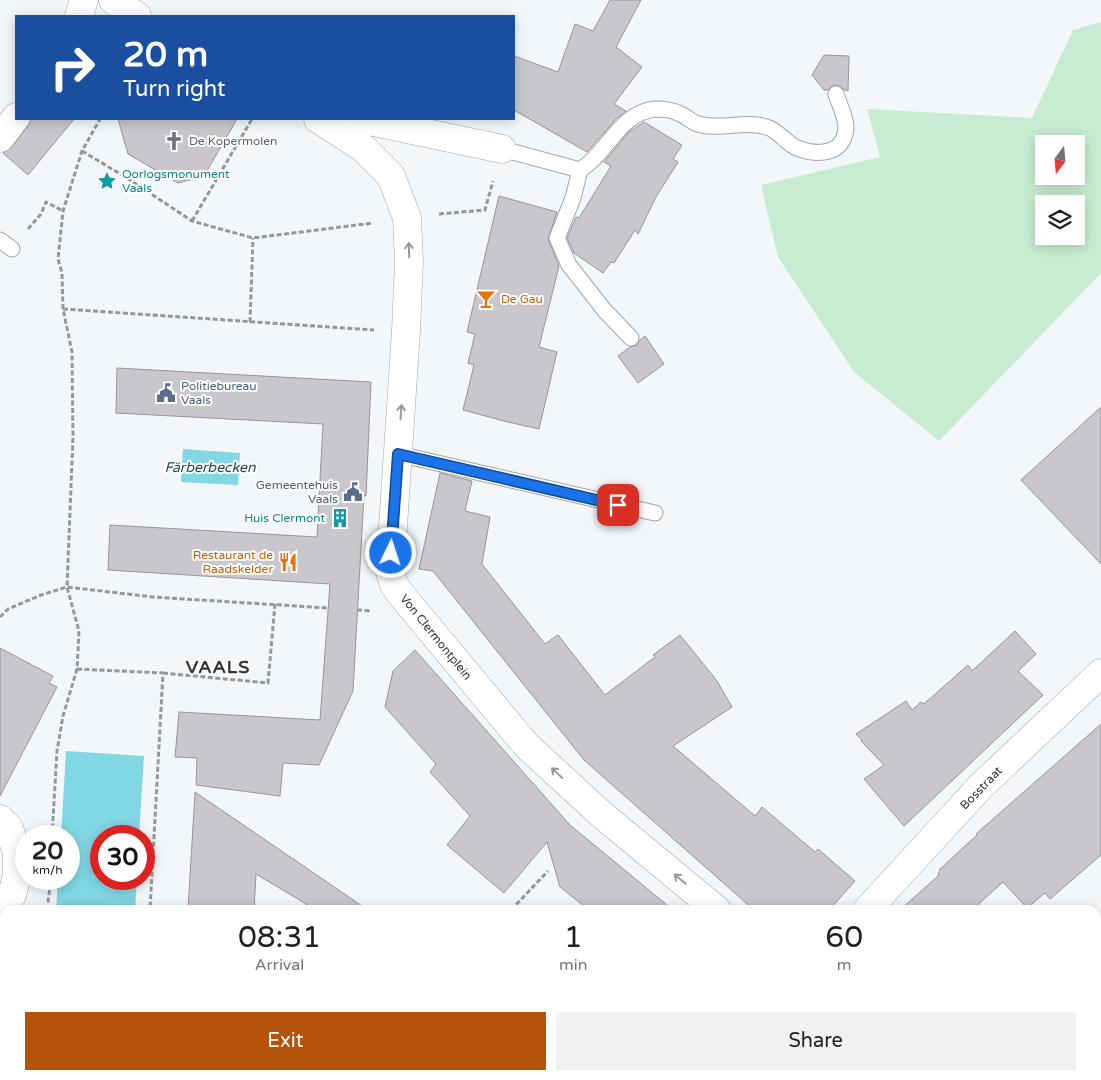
<!DOCTYPE html>
<meta charset="utf-8">
<style>
body{margin:0;font-family:"Varela Round",sans-serif;background:#f2f2f2;color:#202124;height:100vh;display:flex;flex-direction:column;font-size:19px;white-space:nowrap}
*{box-sizing:border-box;margin:0}
p{font-size:16px;color:#757577}
.icon{flex:none;width:28px;height:28px;fill:none;stroke:currentColor;stroke-width:2;stroke-linecap:round;stroke-linejoin:round}
.map{position:relative;flex:1;overflow:hidden}
.details{position:absolute;left:0px;top:905px;width:1101px;height:175px;display:flex;flex-direction:column;background:#fff;border-radius:15px 15px 0 0;box-shadow:0 2px 12px #0003}
.details>*{flex:none}
.hud{position:absolute;left:15px;top:15px;width:500px;height:105px;border-radius:0px;box-shadow:0 2px 12px #0003;background:#1a4fa0;color:#fff;overflow:hidden}
.needle{width:32px;rotate:196deg}
.buttons{position:absolute;left:1035px;top:135px;display:grid;gap:10px}
.buttons a{display:grid;place-items:center;width:50px;height:50px;border-radius:0px;background:#fff;box-shadow:0 2px 12px #0003;font-size:25px}
.speed{position:absolute;left:15px;top:825px;display:flex;gap:10px;font-size:25px;font-weight:700;text-align:center}
.speed>*{display:grid;place-content:center;width:65px;height:65px;border-radius:50%;background:#fff;box-shadow:0 2px 12px #0003;line-height:1}
.speed small{font-size:12px;font-weight:400}
.speed .limit{border:8px solid #d22;background:#fff;color:#111}
.pin{position:absolute;display:grid;place-items:center;width:42px;height:42px;color:#fff;margin:-21px;border-radius:10px;box-shadow:0 2px 8px #0006}
.me{position:absolute;width:55px;margin:-28px;rotate:4deg;stroke-linejoin:round;filter:drop-shadow(0 0 4px #0008)}
.turn{display:flex;align-items:center;gap:18px;height:105px;padding:0 25px;font-size:22px}
.turn .icon{width:65px;height:65px;stroke-width:2.5}
.turn b{display:block;font-size:35px;line-height:42px}
.eta{display:flex;justify-content:space-evenly;align-items:center;height:85px;text-align:center}
.eta b{font-size:30px;font-weight:600;line-height:35px}
.cta{display:flex;gap:10px;margin-top:auto;padding:10px 25px}
.cta a{flex:1;height:58px;border-radius:0px;background:#b45309;color:#fff;font-size:20px;font-weight:600;line-height:58px;text-align:center}
.cta a+a{background:#f2f2f2;color:#202124}
.map>svg:first-child{display:block}
.green{fill:#c7ecd2;fill-rule:evenodd}
.water{fill:#81d7e4}
.building{fill:#c9c7cb;stroke:#979498}
.lines{fill:none;stroke-linecap:round;stroke-linejoin:round}
.lane-casing{stroke:#a3a6a9;stroke-width:17}
.street-casing{stroke:#a3a6a9;stroke-width:29}
.path{stroke:#95989a;stroke-width:3;stroke-dasharray:5 2.5;stroke-linecap:butt}
.lane{stroke:#fff;stroke-width:15}
.street{stroke:#fff;stroke-width:28}
.oneway{stroke:#98999a}
.route-casing{stroke:#114b97;stroke-width:12}
.route{stroke:#1a73e8;stroke-width:9}
.labels{text-anchor:middle;stroke-width:4;stroke-linejoin:round;paint-order:stroke}
.worship-label{font-size:12px;fill:#5b616d;stroke:#fff;text-anchor:start}
.culture-label{font-size:12px;fill:#0d838f;stroke:#fff;text-anchor:start}
.food-label{font-size:12px;fill:#c56008;stroke:#fff;text-anchor:start}
.service-label{font-size:12px;fill:#4e5e75;stroke:#fff;text-anchor:start}
.street-label{font-size:12px;fill:#313334;stroke:#fff}
.water-label{font-size:14px;font-style:italic;fill:#224a50;stroke:#fff}
.district-label{font-size:18px;font-weight:bold;letter-spacing:1px;fill:#313334;stroke:#fff}
</style>
<div class="map">
<svg width="1101" height="1080" viewBox="0 0 1101 1080">
<rect width="100%" height="100%" fill="#f3f7fa"/>
<path class="green" d="M1101,22V273L939,441L854,372L778,257L761,185L880,157L867,109L1032,118L1073,30ZM1044,144H1076V176H1044ZM1044,204H1076V236H1044Z"/>
<path class="water" d="M183,449L240,453L238,485L181,482Z
M66,751L144,756L139,836H101V879H137L135,910H56L58,879H69V836H61Z"/>
<path class="building" d="M610,0H641L616,47L642,67L614,104L626,111L616,119L587,152L514,110V56L558,72L575,24L593,31Z
M824,55L849,56L848,91L845,90L837,85H833L828,90H824L812,75Z
M31,119H74L28,175L3,153L12,147L28,126Z
M118,119H237L204,176L178,183L128,154Z
M644,122L682,145L673,159L678,162L656,197L638,234L635,230L614,263L611,262L603,273L574,253L567,238L576,217L579,218L611,166L604,162L629,132Z
M499,196L557,212L548,239L559,266L539,347L557,352L539,429L508,422L463,410L474,365L468,363L475,334L467,332Z
M645,336L664,364L638,383L618,356L630,347L637,345L640,340Z
M117,368L371,382L366,496L364,495L353,691L319,765L283,763L280,796L196,785L197,758L175,757L179,712L320,720L330,584L108,570L110,525L317,537L323,424L116,413Z
M1101,407V564L1021,480Z
M440,473L472,481L465,511L490,517L482,564L545,644L558,635L605,695L655,657L653,655L680,635L717,681L732,707L673,746L755,816L762,807L815,852L818,849L855,881L829,910H754L584,760L433,571L419,569Z
M1015,631L1036,654L1018,671L1043,695L904,826L864,779L884,765L861,741L862,740L856,734L906,701L912,710L921,702L924,704L968,665L972,671Z
M0,648L53,676L49,683L57,687L0,796Z
M415,650L570,825L673,910H589L560,887L547,842L504,893L447,845L470,816L430,772L436,764L385,707L393,671Z
M1101,724V855L1050,899L1045,893L1027,908L1003,882L972,910H900L938,876L940,869L977,835L976,834Z
M195,792L368,910H316L256,874L254,910H188Z"/>
<g class="lines">
<g class="lane-casing">
<path id="lane" d="M502,149L580,170C608,153 619,113 655,109C661,109 672,110 678,113C685,115 691,122 698,124C721,131 747,119 769,128C778,131 787,144 797,148C818,156 845,155 846,127C846,117 839,104 836,94
M580,170L573,198L557,238L569,265L605,311L631,338
M0,240L12,249
M398,454L655,513"/>
</g>
<g class="street-casing">
<path id="street" d="M113,0L137,16
M79,16L84,0
M318,119L363,148L391,176L407,218L409,261L406,331L390,572L394,585L403,597L526,745L601,814L717,910
M360,119L502,149
M0,138L16,117
M0,819L9,828L17,853V876L12,895L0,915
M867,910L981,786L1101,673
M905,1075L910,1080
M722,1080L727,1075"/>
</g>
<path class="path" d="M82,151L127,178L192,221L253,238L373,223
M439,214L485,210L493,181
M192,221L252,119
M28,229L41,214L46,202L63,211
M63,309L374,330
M250,322L253,238
M357,610L372,611
M0,617L8,609L41,595L67,587L153,597L328,608
M77,669L163,673L150,910
M163,673L268,683L275,604
M52,836L57,751L63,716L77,669L79,631L67,587L73,437L72,352L63,309L62,273L58,259L63,211L82,151L100,119
M47,910L50,887
M511,910L548,871
M0,967L5,968"/>
<use href="#lane" class="lane"/>
<use href="#street" class="street"/>
</g>
<defs><path id="oneway-shaft" d="M-6 0H5M1.5-3L5.5 0L1.5 3" fill="none" stroke-width="1.6" stroke-linecap="round" stroke-linejoin="round" transform="scale(1.25)"/></defs>
<g class="oneway">
<use href="#oneway-shaft" transform="translate(409 250) rotate(-92)"/>
<use href="#oneway-shaft" transform="translate(401 412) rotate(-86)"/>
<use href="#oneway-shaft" transform="translate(557 773) rotate(-137)"/>
<use href="#oneway-shaft" transform="translate(680 879) rotate(-140)"/>
</g>
<g class="lines">
<g class="route-casing">
<path id="route" d="M391,553L398,454L618,505"/>
</g>
<use href="#route" class="route"/>
</g>
<defs>
<g id="church-bare" transform="scale(1.5)"><path d="M-1.2-6h2.4v3.5h3.3v2.4h-3.3V6h-2.4V-.1h-3.3v-2.4h3.3Z" fill="#6b7280" stroke="#fff" stroke-width="2.5" paint-order="stroke"/></g>
<g id="sight-bare" transform="scale(1.5)"><path d="M0-6L1.8-2.2L6-1.7L2.9 1.2L3.7 5.4L0 3.3L-3.7 5.4L-2.9 1.2L-6-1.7L-1.8-2.2Z" fill="#0f9aa8" stroke="#fff" stroke-width="2.5" paint-order="stroke"/></g>
<g id="bar-bare" transform="scale(1.5)"><path d="M-6-5H6L.8 .8V4.5H3.5V6h-7V4.5H-.8V.8Z" fill="#e8710a" stroke="#fff" stroke-width="2.5" paint-order="stroke"/></g>
<g id="civic-bare" transform="scale(1.5)"><path d="M-.6-6.5H3V-4.5H.6V-3L4-1V1h2V6H-6V1h2V-1L-.6-3ZM-1.2 2.5V6h2.4V2.5Z" fill="#5c6f8a" stroke="#fff" stroke-width="2.5" paint-order="stroke"/></g>
<g id="building-bare" transform="scale(1.5)"><path d="M-4-6H4V6H1V3H-1V6H-4ZM-2.5-4.3h1.7v1.8h-1.7ZM.8-4.3h1.7v1.8H.8ZM-2.5-1h1.7V.8h-1.7ZM.8-1h1.7V.8H.8Z" fill="#0f9aa8" stroke="#fff" stroke-width="2.5" paint-order="stroke"/></g>
<g id="restaurant-bare" transform="scale(1.5)"><path d="M-5-6h1v4h1v-4h1v4h1v-4h1v5L-1.5 .5V6h-2V.5L-5-1ZM5-6V6H3V1.5H1.5Q1.5-4 5-6Z" fill="#e8710a" stroke="#fff" stroke-width="2.5" paint-order="stroke"/></g>
</defs>
<g fill-rule="evenodd">
<use href="#church-bare" x="174" y="141"/>
<use href="#sight-bare" x="107" y="181"/>
<use href="#bar-bare" x="486" y="299"/>
<use href="#civic-bare" x="166" y="393"/>
<use href="#civic-bare" x="353" y="492"/>
<use href="#building-bare" x="340" y="518"/>
<use href="#restaurant-bare" x="288" y="562"/>
</g>
<g class="labels">
<g class="worship-label">
<text x="189" y="145">De Kopermolen</text>
</g>
<g class="culture-label">
<text x="122" y="178">Oorlogsmonument<tspan x="122" dy="14">Vaals</tspan></text>
<text x="325" y="522" text-anchor="end">Huis Clermont</text>
</g>
<g class="food-label">
<text x="501" y="303">De Gau</text>
<text x="273" y="559" text-anchor="end">Restaurant de<tspan x="273" dy="14">Raadskelder</tspan></text>
</g>
<g class="service-label">
<text x="181" y="390">Politiebureau<tspan x="181" dy="14">Vaals</tspan></text>
<text x="338" y="489" text-anchor="end">Gemeentehuis<tspan x="338" dy="14">Vaals</tspan></text>
</g>
<g class="street-label">
<text transform="translate(436 637) rotate(51)" y="4">Von Clermontplein</text>
<text transform="translate(981 788) rotate(-46)" y="4">Bosstraat</text>
</g>
<g class="water-label">
<text x="210" y="472">Färberbecken</text>
</g>
<g class="district-label">
<text x="218" y="673">VAALS</text>
</g>
</g>
</svg>
<div class="buttons">
<a><svg class="needle" viewBox="-14 -14 28 28"><path d="M0-13l5 13h-10z" fill="#e53935"/><path d="M0 13l5-13h-10z" fill="#757577"/></svg></a>
<a><svg class="icon" aria-label="layers" viewBox="0 0 24 24"><path d="M12 4l9 5-9 5-9-5zM3 14l9 5 9-5"/></svg></a>
</div>
<div class="speed"><div>20<small>km/h</small></div><div class="limit">30</div></div>
<div class="pin" style="left:618px;top:505px;background:#d93025"><svg class="icon" aria-label="arrive" viewBox="0 0 24 24"><path d="M6 21V4h12l-3 4 3 4H6"/></svg></div>
<svg class="me" style="left:391px;top:553px" viewBox="-20 -20 40 40"><circle r="17" fill="#1a73e8" stroke="#fff" stroke-width="3"/><path d="M0-11L8 9 0 5-8 9z" fill="#fff"/></svg>
<div class="hud">
<div class="turn"><svg class="icon" aria-label="right" viewBox="0 0 24 24"><path d="M7 20v-9h11M14 6l5 5-5 5"/></svg><div><b>20 m</b>Turn right</div></div>
</div>
<section class="details">
<div class="eta">
<div><b>08:31</b><p>Arrival</p></div>
<div><b>1</b><p>min</p></div>
<div><b>60</b><p>m</p></div>
</div>
<div class="cta"><a>Exit</a><a>Share</a></div>
</section>
</div>
